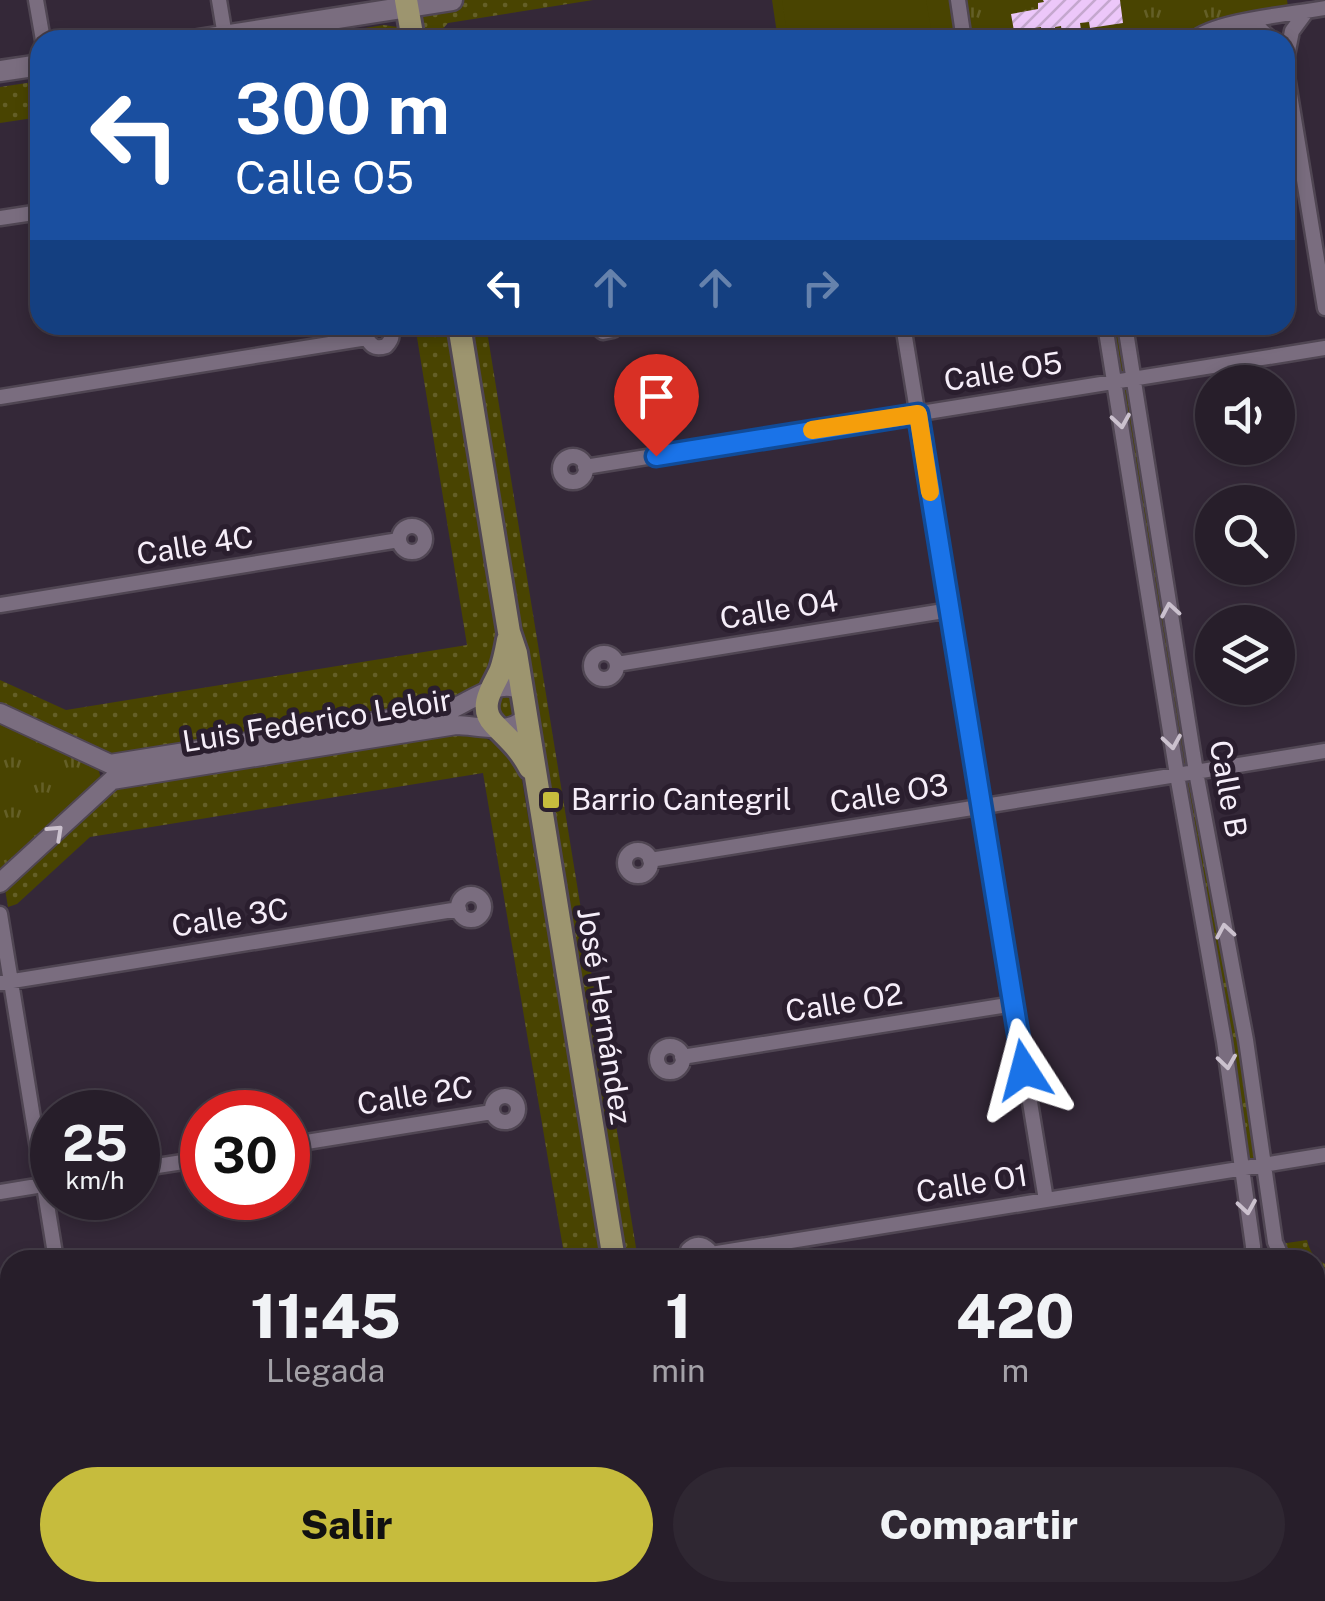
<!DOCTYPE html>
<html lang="es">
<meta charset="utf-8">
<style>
body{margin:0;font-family:"Public Sans",sans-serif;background:#2f2732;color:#f1f3f6;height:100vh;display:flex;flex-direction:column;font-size:38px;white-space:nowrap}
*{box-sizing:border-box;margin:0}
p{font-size:32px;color:#a4a2a8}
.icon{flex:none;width:55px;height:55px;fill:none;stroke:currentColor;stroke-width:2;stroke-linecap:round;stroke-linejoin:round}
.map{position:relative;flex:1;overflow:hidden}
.drawer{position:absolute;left:0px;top:1250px;width:1325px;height:352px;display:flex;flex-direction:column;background:#271e2a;border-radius:30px 30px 0 0;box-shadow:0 5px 15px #0003,0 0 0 2px #433c47}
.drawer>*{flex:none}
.guide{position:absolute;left:30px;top:30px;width:1265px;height:305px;border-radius:30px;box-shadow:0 5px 15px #0003,0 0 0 2px #433c47;background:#1a4fa0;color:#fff;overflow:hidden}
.fabs{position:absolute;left:1195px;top:365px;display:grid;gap:20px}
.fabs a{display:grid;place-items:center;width:100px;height:100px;border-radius:50%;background:#271e2a;box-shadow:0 5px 15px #0003,0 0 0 2px #433c47;font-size:50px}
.speed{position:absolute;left:30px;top:1090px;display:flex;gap:20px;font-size:50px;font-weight:700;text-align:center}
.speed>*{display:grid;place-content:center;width:130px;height:130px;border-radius:50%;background:#271e2a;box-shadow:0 5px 15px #0003,0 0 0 2px #433c47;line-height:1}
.speed small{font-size:25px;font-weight:400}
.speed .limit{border:15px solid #d22;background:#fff;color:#111}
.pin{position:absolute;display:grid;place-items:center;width:85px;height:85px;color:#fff;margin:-102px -42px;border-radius:50% 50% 50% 0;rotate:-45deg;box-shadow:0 0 10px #0007}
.pin .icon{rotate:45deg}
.me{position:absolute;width:110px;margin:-55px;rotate:351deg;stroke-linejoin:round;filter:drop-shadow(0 0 8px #0008)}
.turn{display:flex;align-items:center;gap:35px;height:210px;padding:0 40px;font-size:45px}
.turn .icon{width:130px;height:130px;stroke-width:2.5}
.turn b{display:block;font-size:70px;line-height:85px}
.lanes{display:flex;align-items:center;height:95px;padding:0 40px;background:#0003;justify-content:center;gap:50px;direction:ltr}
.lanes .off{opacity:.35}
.eta{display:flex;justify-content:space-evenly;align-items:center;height:170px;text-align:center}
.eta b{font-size:60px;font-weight:800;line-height:70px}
.button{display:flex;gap:20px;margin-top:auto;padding:20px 40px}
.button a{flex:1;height:115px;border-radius:60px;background:#c6bc3d;color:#111;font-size:40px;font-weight:800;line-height:115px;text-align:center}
.button a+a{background:#2f2732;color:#f1f3f6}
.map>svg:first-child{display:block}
.grass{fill:url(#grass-dots)}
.park{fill:url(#park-tufts)}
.pitch{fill:#494401}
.building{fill:url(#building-hatch)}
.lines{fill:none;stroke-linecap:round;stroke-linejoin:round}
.minor-casing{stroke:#504653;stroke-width:19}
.tertiary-casing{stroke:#504653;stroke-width:22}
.secondary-casing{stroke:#504653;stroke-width:25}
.primary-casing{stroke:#504653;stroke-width:28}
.minor{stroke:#7a6d7f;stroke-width:14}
.tertiary{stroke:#7a6d7f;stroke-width:18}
.secondary{stroke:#7a6d7f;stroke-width:20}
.primary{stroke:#9d956f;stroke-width:22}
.oneway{stroke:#cbc1ce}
.route-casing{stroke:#114b97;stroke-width:25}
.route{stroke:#1a73e8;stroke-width:18}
.slow{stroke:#f59e0b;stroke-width:18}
.poi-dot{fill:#c6bc3d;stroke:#2a1e2e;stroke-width:4}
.labels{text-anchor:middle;stroke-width:10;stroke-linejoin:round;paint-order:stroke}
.street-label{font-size:30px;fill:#f6eef9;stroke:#2a1e2e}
.poi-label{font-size:30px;fill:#f6eef9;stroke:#2a1e2e;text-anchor:start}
</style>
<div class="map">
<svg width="1325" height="1601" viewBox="0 0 1325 1601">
<defs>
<pattern id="grass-dots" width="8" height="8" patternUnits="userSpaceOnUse" patternTransform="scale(2.5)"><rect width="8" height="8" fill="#494401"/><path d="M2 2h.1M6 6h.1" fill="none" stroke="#645f27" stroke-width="1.8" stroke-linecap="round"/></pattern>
<pattern id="park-tufts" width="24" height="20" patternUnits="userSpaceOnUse" patternTransform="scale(2.5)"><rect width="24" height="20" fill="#494401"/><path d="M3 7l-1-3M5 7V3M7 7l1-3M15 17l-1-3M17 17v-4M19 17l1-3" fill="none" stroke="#645f27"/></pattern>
<pattern id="building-hatch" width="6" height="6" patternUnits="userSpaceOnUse" patternTransform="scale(2.5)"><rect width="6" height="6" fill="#ecc7f9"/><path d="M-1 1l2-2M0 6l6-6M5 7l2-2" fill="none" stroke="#c4a7ce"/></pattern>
</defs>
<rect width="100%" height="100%" fill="#342838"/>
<path class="grass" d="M452,0H593L448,23L439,33L440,40H413L408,7Z
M384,25L397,27L402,34L403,40H289Z
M40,81V117L0,123V87Z
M415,325H448L487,562L496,636C497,651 493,674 482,685C474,692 461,697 452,703L122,756L106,755L0,705V680L66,710L467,645Z
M459,325H486L638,1260H614L536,782L493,723L506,650Z
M1105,325H1125L1263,1165L1241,1168Z
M446,730C490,736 501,739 522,780L602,1260H565L483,773L90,837L17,904L8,907L5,889L111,789L122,783Z
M1307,1240C1310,1252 1314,1258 1325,1264V1313L1315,1315V1260H1218L1217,1255L1248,1250L1249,1255L1280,1249V1244Z
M1325,1333V1601H0V1542L10,1540V1592H1315V1335Z"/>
<path class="park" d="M772,0H1287L1289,14L1193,40H778Z
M0,723L98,767L101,779L0,874Z"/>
<path class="pitch" d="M782,0H926L933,40H788Z"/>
<path class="building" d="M1043,0H1120L1123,23L1090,28L1089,22L1080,23L1081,30L1062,33L1061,26L1055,27L1056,33L1042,35L1041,27L1014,31L1011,14L1038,9V3L1044,2Z"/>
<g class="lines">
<g class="minor-casing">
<path id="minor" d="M36,0L43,40
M219,0L225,36
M958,0L964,40
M1242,25L1260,29L1272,40
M1193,40C1215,20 1294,14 1325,8
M1285,64L1325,308
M1285,65L1292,31L1306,12
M0,218L40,212
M595,325L603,332L613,330L617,325
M903,325L1046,1200
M1105,325L1177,775L1224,1041L1253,1246V1260
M1125,325L1196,772L1246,1040L1275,1242L1283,1260
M367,338C371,347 377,349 386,346C393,339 394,332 386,325
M0,397L367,338
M560 469a13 13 0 1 1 26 0a13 13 0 1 1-26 0Z
M585,467L1325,348
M399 539a13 13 0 1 1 26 0a13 13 0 1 1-26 0Z
M0,605L399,540
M591 666a13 13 0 1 1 26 0a13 13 0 1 1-26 0Z
M617,664L950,610
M625 863a13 13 0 1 1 26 0a13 13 0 1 1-26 0Z
M650,860L1325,751
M458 907a13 13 0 1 1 26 0a13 13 0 1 1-26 0Z
M0,914L56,1260
M0,983L459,909
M657 1059a13 13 0 1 1 26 0a13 13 0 1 1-26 0Z
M682,1057L1014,1004
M492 1109a13 13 0 1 1 26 0a13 13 0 1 1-26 0Z
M288,1145L492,1112
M138,1169L202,1159
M0,1192L49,1184
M711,1254L1325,1155
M686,1260L688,1250C695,1243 702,1243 709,1250L710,1260
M0,1370L10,1369"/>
</g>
<g class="tertiary-casing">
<path id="tertiary" d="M0,713L110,764L452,709C474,699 498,679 521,690
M0,883L112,780L456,725C478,725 511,737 526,716"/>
</g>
<g class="secondary-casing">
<path id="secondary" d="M198,40L452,0
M0,71L40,65
M0,1520L10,1519"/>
</g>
<g class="primary-casing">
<path id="primary" d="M406,0L413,40
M459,325L509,632L516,653L614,1260
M508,640C506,651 504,662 500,672C492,688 478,708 494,724C509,740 519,747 530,768
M1315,1285L1325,1286
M1315,1315L1325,1313"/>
</g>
<use href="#minor" class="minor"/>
<use href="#tertiary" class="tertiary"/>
<use href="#secondary" class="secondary"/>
<use href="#primary" class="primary"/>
</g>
<defs><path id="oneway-chevron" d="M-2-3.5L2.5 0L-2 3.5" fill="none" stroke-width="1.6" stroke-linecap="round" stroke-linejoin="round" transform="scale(2.5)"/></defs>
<g class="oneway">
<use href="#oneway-chevron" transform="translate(1121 421) rotate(81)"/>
<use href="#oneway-chevron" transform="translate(1170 610) rotate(-100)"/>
<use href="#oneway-chevron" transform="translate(1172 742) rotate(81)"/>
<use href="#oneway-chevron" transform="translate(56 832) rotate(-43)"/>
<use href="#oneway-chevron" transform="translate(1225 931) rotate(-100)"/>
<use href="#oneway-chevron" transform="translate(1227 1062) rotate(82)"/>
<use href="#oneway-chevron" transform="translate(1247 1207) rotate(81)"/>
</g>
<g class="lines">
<g class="route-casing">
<path id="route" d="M656,456L918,414L1024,1070"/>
</g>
<use href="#route" class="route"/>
<path class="slow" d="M812,430L918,414L930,492"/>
</g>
<rect class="poi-dot" x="541" y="790" width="20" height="20" rx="5"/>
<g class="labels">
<g class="street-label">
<text transform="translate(1003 372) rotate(-9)" y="10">Calle O5</text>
<text transform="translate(195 546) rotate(-9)" y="10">Calle 4C</text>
<text transform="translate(779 610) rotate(-9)" y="10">Calle O4</text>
<text transform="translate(317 721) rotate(-9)" y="10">Luis Federico Leloir</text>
<text transform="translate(1228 789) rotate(80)" y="10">Calle B</text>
<text transform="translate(889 794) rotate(-9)" y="10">Calle O3</text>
<text transform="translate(230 918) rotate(-9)" y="10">Calle 3C</text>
<text transform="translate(844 1003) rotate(-9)" y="10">Calle O2</text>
<text transform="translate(604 1016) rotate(81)" y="10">José Hernández</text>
<text transform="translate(415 1096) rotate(-9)" y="10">Calle 2C</text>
<text transform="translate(972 1184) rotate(-9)" y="10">Calle O1</text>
</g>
<g class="poi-label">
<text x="571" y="810">Barrio Cantegril</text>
</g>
</g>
</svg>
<div class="fabs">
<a><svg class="icon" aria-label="sound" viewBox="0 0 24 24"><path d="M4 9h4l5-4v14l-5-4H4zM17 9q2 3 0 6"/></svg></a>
<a><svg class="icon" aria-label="search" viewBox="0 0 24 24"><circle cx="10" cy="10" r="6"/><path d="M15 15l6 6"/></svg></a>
<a><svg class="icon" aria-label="layers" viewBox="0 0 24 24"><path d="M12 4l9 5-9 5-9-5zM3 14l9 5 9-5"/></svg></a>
</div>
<div class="speed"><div>25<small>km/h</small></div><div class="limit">30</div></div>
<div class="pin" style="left:656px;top:456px;background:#d93025"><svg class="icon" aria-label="arrive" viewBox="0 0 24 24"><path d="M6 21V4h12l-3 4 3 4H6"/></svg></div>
<svg class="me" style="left:1024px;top:1070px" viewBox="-20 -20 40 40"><path d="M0-17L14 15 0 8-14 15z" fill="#1a73e8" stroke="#fff" stroke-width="4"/></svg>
<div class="guide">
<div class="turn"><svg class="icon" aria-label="left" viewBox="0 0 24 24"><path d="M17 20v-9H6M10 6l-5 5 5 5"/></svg><div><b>300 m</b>Calle O5</div></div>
<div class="lanes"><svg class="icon" aria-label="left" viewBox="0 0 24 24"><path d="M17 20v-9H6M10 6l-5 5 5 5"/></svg><svg class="icon off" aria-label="ahead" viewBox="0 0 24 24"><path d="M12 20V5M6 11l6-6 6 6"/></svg><svg class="icon off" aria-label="ahead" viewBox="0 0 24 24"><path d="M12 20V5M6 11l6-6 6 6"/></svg><svg class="icon off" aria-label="right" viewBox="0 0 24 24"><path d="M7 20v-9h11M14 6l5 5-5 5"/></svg></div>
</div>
<section class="drawer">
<div class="eta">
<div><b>11:45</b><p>Llegada</p></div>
<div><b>1</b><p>min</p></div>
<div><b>420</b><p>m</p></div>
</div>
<div class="button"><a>Salir</a><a>Compartir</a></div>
</section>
</div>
